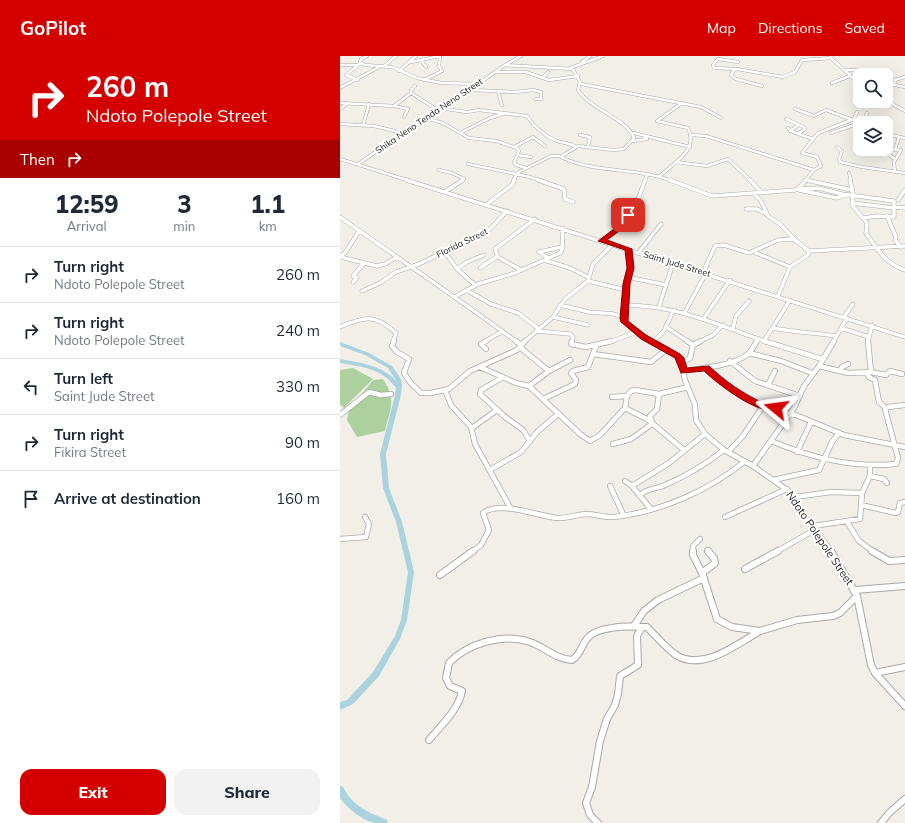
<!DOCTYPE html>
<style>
body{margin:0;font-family:Mulish,sans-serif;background:#f2f2f3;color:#1f2937;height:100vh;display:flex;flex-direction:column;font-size:15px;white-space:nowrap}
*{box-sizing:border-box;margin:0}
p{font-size:13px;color:#747a83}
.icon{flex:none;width:22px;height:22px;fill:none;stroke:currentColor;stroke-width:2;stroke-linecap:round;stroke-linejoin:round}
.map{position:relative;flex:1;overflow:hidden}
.sheet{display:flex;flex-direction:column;background:#fff;width:340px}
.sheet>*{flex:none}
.banner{background:#d40000;color:#fff;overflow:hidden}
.tools{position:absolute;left:513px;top:12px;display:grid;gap:8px}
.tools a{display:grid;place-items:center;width:40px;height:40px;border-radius:8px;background:#fff;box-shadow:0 4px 16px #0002;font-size:20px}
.pin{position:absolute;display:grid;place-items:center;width:34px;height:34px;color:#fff;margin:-17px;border-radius:8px;box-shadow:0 2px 6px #0006}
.me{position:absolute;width:44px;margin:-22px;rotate:286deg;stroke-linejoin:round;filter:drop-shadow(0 0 3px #0008)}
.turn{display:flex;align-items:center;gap:14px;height:84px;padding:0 20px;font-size:18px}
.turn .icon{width:52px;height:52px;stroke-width:2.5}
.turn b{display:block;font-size:28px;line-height:34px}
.then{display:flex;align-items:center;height:38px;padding:0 20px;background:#0003;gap:8px;font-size:15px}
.eta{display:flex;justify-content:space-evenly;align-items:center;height:68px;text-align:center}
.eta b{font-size:24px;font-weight:800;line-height:28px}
.primary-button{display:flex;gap:8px;margin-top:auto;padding:8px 20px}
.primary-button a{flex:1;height:46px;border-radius:12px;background:#d40000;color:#fff;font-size:16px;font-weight:800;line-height:46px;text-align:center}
.primary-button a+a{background:#f2f2f3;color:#1f2937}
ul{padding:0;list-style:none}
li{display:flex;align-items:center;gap:12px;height:56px;padding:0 20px;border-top:1px solid #e0e1e3}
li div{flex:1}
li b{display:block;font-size:15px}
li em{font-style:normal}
header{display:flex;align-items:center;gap:24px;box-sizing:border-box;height:56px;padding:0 20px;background:#d40000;color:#fff}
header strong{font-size:19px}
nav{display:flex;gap:22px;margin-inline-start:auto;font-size:14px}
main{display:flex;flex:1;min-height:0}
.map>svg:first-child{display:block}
.forest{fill:#add19e}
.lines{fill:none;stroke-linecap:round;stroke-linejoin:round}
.river{fill:#aad3df;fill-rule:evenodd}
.minor-far3-casing{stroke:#a9a9a9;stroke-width:3.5}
.minor-far2-casing{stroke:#a9a9a9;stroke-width:4.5}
.minor-far1-casing{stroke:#a9a9a9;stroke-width:6}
.minor-casing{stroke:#a9a9a9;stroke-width:8}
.minor-far3{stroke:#fff;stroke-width:2.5}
.minor-far2{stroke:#fff;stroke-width:3.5}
.minor-far1{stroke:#fff;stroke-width:4.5}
.minor{stroke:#fff;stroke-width:6}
.route{fill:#d40000;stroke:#8a0000}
.labels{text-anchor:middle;stroke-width:4;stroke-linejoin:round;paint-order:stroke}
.far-street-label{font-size:9px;fill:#222;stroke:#fff}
.street-label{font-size:11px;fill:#222;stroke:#fff}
</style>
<header>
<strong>GoPilot</strong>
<nav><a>Map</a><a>Directions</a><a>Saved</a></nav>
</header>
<main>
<section class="sheet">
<div class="banner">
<div class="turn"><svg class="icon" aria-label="right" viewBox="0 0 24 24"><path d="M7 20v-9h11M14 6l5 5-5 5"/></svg><div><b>260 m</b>Ndoto Polepole Street</div></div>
<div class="then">Then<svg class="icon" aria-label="right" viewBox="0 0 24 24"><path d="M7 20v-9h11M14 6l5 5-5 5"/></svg></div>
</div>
<div class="eta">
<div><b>12:59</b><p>Arrival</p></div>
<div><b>3</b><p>min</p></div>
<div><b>1.1</b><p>km</p></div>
</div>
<ul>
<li><svg class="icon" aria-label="right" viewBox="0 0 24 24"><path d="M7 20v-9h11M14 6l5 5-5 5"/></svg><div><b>Turn right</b><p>Ndoto Polepole Street</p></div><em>260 m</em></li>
<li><svg class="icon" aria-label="right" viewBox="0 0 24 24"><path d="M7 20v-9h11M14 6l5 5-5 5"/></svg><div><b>Turn right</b><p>Ndoto Polepole Street</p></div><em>240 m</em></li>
<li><svg class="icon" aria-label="left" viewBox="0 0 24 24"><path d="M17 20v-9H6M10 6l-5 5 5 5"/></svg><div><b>Turn left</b><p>Saint Jude Street</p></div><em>330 m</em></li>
<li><svg class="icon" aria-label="right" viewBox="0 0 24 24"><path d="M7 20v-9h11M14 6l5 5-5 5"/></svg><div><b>Turn right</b><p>Fikira Street</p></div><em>90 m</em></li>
<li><svg class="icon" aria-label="arrive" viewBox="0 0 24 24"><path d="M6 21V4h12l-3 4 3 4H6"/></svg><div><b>Arrive at destination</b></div><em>160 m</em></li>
</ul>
<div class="primary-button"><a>Exit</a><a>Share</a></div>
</section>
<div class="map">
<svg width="565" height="767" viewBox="0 0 565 767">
<rect width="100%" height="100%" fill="#f2efe9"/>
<path class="forest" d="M13,312L33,323L4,352L0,348V314Z
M43,323C57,344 50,353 45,375L17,381L7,364L9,354L33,324Z"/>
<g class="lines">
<path class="river" d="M0,286L29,297L52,310L61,323L62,331L60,343L46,398L49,432L62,466L74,516L67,564L60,583L39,620L13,648L0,654V646L7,644L33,616L55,580L61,564L68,516L56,466L43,432L40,398L54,343L56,331L54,330C43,313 19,310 0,307V303C17,306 45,310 56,325L55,323L48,312L25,299L0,290Z
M0,730L3,731C12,750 28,756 47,764L48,767C44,767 39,767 35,767C23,765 7,752 0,742Z"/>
<g class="minor-far3-casing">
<path id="minor-far3" d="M27,0L21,3L20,6L25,9L52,11L77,22L101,27L139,28
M490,1L513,22L520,25
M81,4L86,11
M71,6L100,0
M242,6L250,0
M0,9H18
M165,9L233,13L240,26L238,34C252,55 285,61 294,82L284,93L273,94L238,90L222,100H211L177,117L174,125
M44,10L56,0
M230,12L263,0
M396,13L374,12L373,9L378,3L398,6
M506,14L544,15
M59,15L76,0
M157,16H186L209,24L238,20
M203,22L208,16
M18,24L6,19L21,7
M84,24L102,15L99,10L100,0
M492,27L510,20
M546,27L565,31
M241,28L361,51L381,62
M554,29L555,24L565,21
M75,30L71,34V37L96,53L89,60V63L103,67L129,82L156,85L177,92L179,95L174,106L176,109L186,112
M422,30L396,23L391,19L394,14L397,13L443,21L455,16L462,4L491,2
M0,32L41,10
M133,34L175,36L193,34L201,36V43H195
M158,36L162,49
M546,41L554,49L565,55
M0,47L54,50L71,37
M54,50L68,53L64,61
M0,53L8,47
M455,53L474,60L486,54L521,67
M102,54L106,53L127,56L139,54L187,60C194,71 205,80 217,85C224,87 230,87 236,91
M446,63L464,71L465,73L458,78
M0,68L34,70L63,77
M23,70L29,48
M448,72L453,76L473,83L462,97L477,101L481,110L474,114L465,125
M450,75L457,70
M120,77L150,62L163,58
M294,77L350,91
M491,77L520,67L524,64L527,57
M546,78L565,82
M240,79L250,81L248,90
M351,79L366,80L474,114
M473,83L478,77L514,63L517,56
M293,85L307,83L304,81
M517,85L520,84
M546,86L550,79
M174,91L193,81L205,90
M497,91L502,95L499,103L500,106L522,111L565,117
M546,92L561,94L554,106L555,116
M541,93L555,103
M555,94L559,81
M177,99L191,101
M221,101C255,118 297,111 332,125
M0,103L70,125
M336,106L367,110L388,103L411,125
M18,108L63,77L89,63L165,9L181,0
M128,108L190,121L201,125
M99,114L112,117L124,123L121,125
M509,117L511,125
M320,120C334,106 359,95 348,72L317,65L342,47
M466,124L469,125
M305,125L307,119"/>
</g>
<g class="minor-far2-casing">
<path id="minor-far2" d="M66,124L565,281
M198,124L224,133L225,143L233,146
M330,124L372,140L455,134L458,133L466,124
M410,124L421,136
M466,124L512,134
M510,124L513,136L512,149L523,162
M458,133L478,132L502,138L554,145V161L537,160L523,162L527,167L526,177C537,193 546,208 565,214
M459,134L497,142L505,139
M106,135L123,124
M413,137L421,145L428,160L440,168L455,184L469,195L468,199L450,211L438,240
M558,144L565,134
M512,147L554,152
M147,148L172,129L174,124
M555,151L565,152
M406,153H417L426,158
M547,160L556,181L555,184L561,191
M0,161C59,203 119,243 177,286
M262,185L282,169L292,149L299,141L305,124
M288,193L291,211L286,228L285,266L298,277L315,286
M469,195L565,190
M105,196L117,213L135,229
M299,196L321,168
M416,197L450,211
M0,200L5,197L19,175
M0,201L37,210L45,208L57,201
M208,202L199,196L222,191
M204,204L230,212L248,221
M140,212L158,200
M117,213L127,206L144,199
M181,214L158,201L155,193L195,163
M287,221L326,229
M248,225L286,234
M13,226L17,222L13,220L24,207
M126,234L151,248L178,257L199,273
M22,235L40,227L56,216L79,208L148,175L167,155
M114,241L138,228L175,217L220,197L222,194L223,172
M220,249L249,256L274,258L284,262
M285,249C340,250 377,269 427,286
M319,251L333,207
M345,256L365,219L366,210L375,190L384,189L409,197L438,184L453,183
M213,261L248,269
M504,261L513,248
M364,262L390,224
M0,271C25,260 35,258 56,277L53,286
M326,271L349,286
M393,272L396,260L409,245
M433,272C454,276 474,277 495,280
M501,272L529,281
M196,275L230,278L233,281L232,286
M424,285L450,244
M144,286L161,276
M184,286L213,261L225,243L248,225L253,208L273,188
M269,286L297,276
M313,286L323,276L334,254
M359,286L373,279L383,269
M416,286L419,283
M493,286L507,262
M528,286L532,269"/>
</g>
<g class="minor-far1-casing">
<path id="minor-far1" d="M54,285L52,290L57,296L69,303L64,317L70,326L81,337H91L109,333L130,315L177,294L185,285
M146,285L141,288L146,293
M176,285L181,289L182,293L209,315
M232,285L231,288L246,291L272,285
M313,285L340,302L345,324L355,349L356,364L365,378L384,394L413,410L450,436L468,465L492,496
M347,285L353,289
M424,285L482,303
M528,285L531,316
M409,297L441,305L472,317
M253,298L311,306L327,293
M390,305L415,325L460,340
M342,307L350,302L353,289L361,285
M479,310L508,317L531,316L546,319L550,315L562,318
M140,311L176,327L189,330L240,378L250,385L260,379L285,352L287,340L291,335L295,334L319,338L348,331
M366,312L386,329L423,350L433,351L443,356L456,359L504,379L565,391
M344,315C362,312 393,310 408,298C412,295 414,289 417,285
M500,315L502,311L508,308
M526,316L529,321L535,324L539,346L546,352
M163,321L141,334L140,338L164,360L183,374L190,385
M428,329L435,315
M189,330L209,315L230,304
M105,334L111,349L131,371L135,388L171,453
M272,341L287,340
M203,343L235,328L236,324L231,317L233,315L248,311L256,290
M285,352L307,363L344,394
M0,359L29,336L41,339L51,338
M312,366L310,360L317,353L319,338
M132,372L157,354
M431,385C472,402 512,412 556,408L558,402L545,353L548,351L565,349
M273,388L291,383L312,368
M388,396L403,380L423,350
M457,396L471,366
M413,410L454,352L464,330L479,310L494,285
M150,414L181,396L197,376L218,358
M530,420L544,423L547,427
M433,424L479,414L492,386L499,377
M285,425L292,430L310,452
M270,430L284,460
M292,430L329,407L365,378
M300,439C307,432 317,433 325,429C346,420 366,408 384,394
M455,441L491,436L522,437
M521,449L556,457L558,456L560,447L565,446
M385,461L447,433
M507,466L519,485L534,496
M473,470L520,463L522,437L530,420V410
M0,483L26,481L29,468L25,461
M368,494L369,496
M132,496L141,489L149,474L143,457C159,444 197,460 217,462C227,463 237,458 247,458C256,458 265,462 274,461C320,456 368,435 404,406
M353,496V490L360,483
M436,496L476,473"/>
</g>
<g class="minor-casing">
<path id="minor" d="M353,495V499L362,517L377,563L392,571L420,575L457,564L493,560L500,557L517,540L491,495
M532,495L549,505L565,504
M405,513L438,495
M362,517L375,507L374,502L368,495
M100,519L133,495
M515,534L565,530
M517,540L531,609L535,617L565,650
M294,570L304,555L318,544L364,522
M535,617L565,611
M89,684C101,669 118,655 122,635L110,630L106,622L109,607C128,587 163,577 190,586C205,591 215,603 232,604C240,599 241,591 246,584C255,570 287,570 302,571
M258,767L250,759L246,747L252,731L260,685L267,663L275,649L278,638L280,620L298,609L297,580L302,571H307C316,580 325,591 336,599C363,616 397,588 420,575
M541,767L549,757L565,743"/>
</g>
<use href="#minor-far3" class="minor-far3"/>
<use href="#minor-far2" class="minor-far2"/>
<use href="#minor-far1" class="minor-far1"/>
<use href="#minor" class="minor"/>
</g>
<path class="route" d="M286,158L292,159L282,173L267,184L292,193L294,212L290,228L288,265L306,279L340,298L344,302L347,312L369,310C385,325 403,338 423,347C428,349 434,349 439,350L440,352L439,354C418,360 378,328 364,315L341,317L335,302L301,283L281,266L280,262L283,228L287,212L285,194L258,185L278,170Z"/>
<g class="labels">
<g class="far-street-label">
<text transform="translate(89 60) rotate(-34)" y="3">Shika Neno Tenda Neno Street</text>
<text transform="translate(122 187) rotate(-26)" y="3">Florida Street</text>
<text transform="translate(337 208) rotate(17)" y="3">Saint Jude Street</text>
</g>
<g class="street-label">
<text transform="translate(480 482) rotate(56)" y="4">Ndoto Polepole Street</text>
</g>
</g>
</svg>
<div class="tools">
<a><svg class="icon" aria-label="search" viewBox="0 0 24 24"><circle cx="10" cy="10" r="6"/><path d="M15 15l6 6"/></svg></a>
<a><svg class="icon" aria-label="layers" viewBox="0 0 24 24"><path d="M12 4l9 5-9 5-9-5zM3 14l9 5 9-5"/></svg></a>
</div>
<div class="pin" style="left:288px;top:159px;background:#d93025"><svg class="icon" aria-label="arrive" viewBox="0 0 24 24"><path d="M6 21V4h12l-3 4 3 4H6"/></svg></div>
<svg class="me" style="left:436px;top:352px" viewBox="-20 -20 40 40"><path d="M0-17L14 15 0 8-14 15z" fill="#d40000" stroke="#fff" stroke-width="4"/></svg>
</div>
</main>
